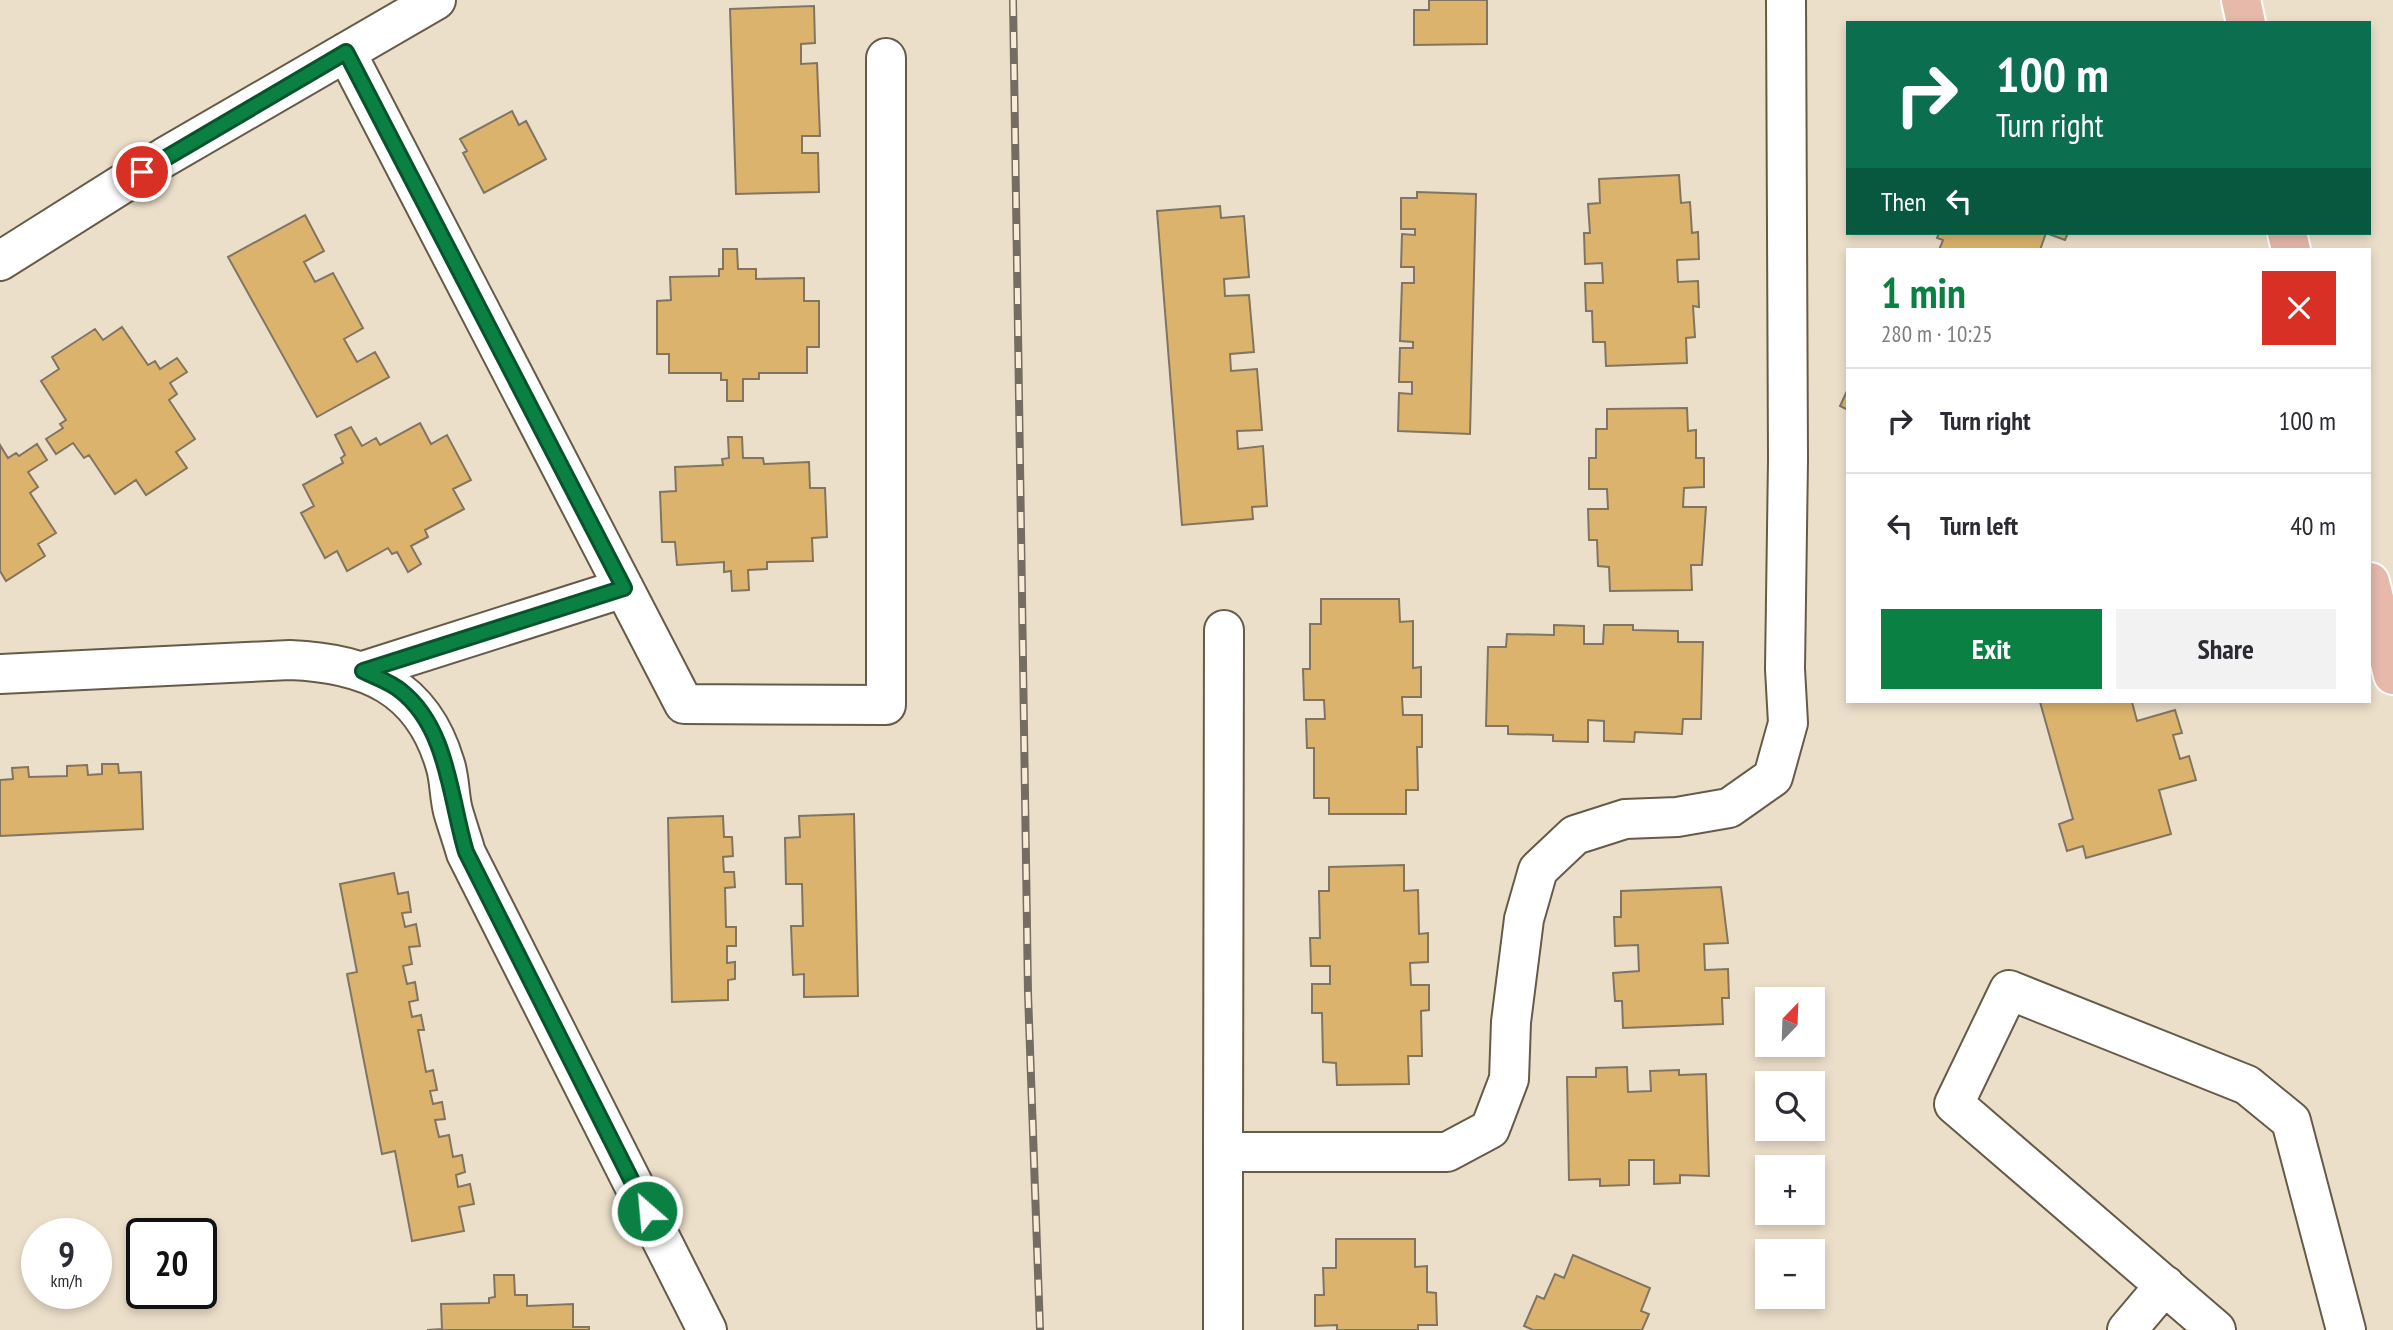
<!DOCTYPE html>
<meta charset="utf-8">
<style>
body{margin:0;font-family:"PT Sans Narrow",sans-serif;background:#f2f2f3;color:#2b2b33;height:100vh;display:flex;flex-direction:column;font-size:26px;white-space:nowrap}
*{box-sizing:border-box;margin:0}
p{font-size:23px;color:#7c7c81}
.icon{flex:none;width:38px;height:38px;fill:none;stroke:currentColor;stroke-width:2;stroke-linecap:round;stroke-linejoin:round}
.map{position:relative;flex:1;overflow:hidden}
.sheet{position:absolute;left:1846px;top:248px;width:525px;height:455px;display:flex;flex-direction:column;background:#fff;border-radius:0px;box-shadow:0 4px 10px #0003}
.sheet>*{flex:none}
.top-card{position:absolute;left:1846px;top:21px;width:525px;height:214px;border-radius:0px;box-shadow:0 4px 10px #0003;background:#0b6e4f;color:#fff;overflow:hidden}
.needle{width:46px;rotate:23deg}
.tools{position:absolute;left:1755px;top:987px;display:grid;gap:14px}
.tools a{display:grid;place-items:center;width:70px;height:70px;border-radius:0px;background:#fff;box-shadow:0 4px 10px #0003;font-size:35px}
.speed{position:absolute;left:21px;top:1218px;display:flex;gap:14px;font-size:35px;font-weight:700;text-align:center}
.speed>*{display:grid;place-content:center;width:91px;height:91px;border-radius:50%;background:#fff;box-shadow:0 4px 10px #0003;line-height:1}
.speed small{font-size:18px;font-weight:400}
.speed .limit{border:4px solid #111;border-radius:10px;background:#fff;color:#111}
.pin{position:absolute;display:grid;place-items:center;width:60px;height:60px;color:#fff;margin:-30px;border:4px solid #fff;border-radius:50%;box-shadow:0 2px 7px #0007}
.me{position:absolute;width:77px;margin:-38px;rotate:333deg;stroke-linejoin:round;filter:drop-shadow(0 0 5px #0008)}
.turn{display:flex;align-items:center;gap:24px;height:147px;padding:0 35px;font-size:32px}
.turn .icon{width:91px;height:91px;stroke-width:2.5}
.turn b{display:block;font-size:49px;line-height:60px}
.then{display:flex;align-items:center;height:66px;padding:0 35px;background:#0003;gap:14px;font-size:26px}
.round{display:grid;place-items:center;flex:none;width:74px;height:74px;border-radius:0px;background:#f2f2f3}
.head{display:flex;align-items:center;justify-content:space-between;height:119px;padding:0 35px}
h1{font-size:42px;font-weight:800;line-height:52px;color:#0b8043}
.action{display:flex;gap:14px;margin-top:auto;padding:14px 35px}
.action a{flex:1;height:80px;border-radius:0px;background:#0b8043;color:#fff;font-size:28px;font-weight:800;line-height:80px;text-align:center}
.action a+a{background:#f2f2f3;color:#2b2b33}
ul{padding:0;list-style:none}
li{display:flex;align-items:center;gap:21px;height:105px;padding:0 35px;border-top:2px solid #e1e1e2}
li div{flex:1}
li b{display:block;font-size:26px}
li em{font-style:normal}
.map>svg:first-child{display:block}
.building{fill:#dcb36d;stroke:#817562;stroke-width:2}
.lines{fill:none;stroke-linecap:round;stroke-linejoin:round}
.minor-casing{stroke:#665b49;stroke-width:42}
.major-casing{stroke:#fff;stroke-width:42}
.minor{stroke:#fff;stroke-width:38}
.major{stroke:#e6b9aa;stroke-width:38}
.rail-casing{stroke:#756d61;stroke-width:8}
.rail{stroke:#f9ecd7;stroke-width:5;stroke-dasharray:16;stroke-linecap:butt}
.route-casing{stroke:#07532c;stroke-width:18}
.route{stroke:#0b8043;stroke-width:12}
</style>
<div class="map">
<svg width="2393" height="1330" viewBox="0 0 2393 1330">
<rect width="100%" height="100%" fill="#ecdfca"/>
<path class="building" d="M1429,0H1487V44L1414,45V10H1429Z
M814,6L815,43L801,44V64L817,63L820,136H802V153H818L819,192L736,194L730,9Z
M512,111L519,125L526,121L546,159L484,193L463,153L467,151L460,139Z
M1679,175L1681,203L1690,202L1692,233L1698,232L1699,259L1677,260L1678,282L1698,281L1699,307L1693,306L1695,337L1686,338L1687,363L1606,366L1605,342H1593L1592,311H1586L1585,283H1603L1602,263L1585,264L1584,233H1590L1588,204L1600,203L1599,179Z
M1417,192L1476,194L1470,434L1398,431L1399,393L1412,394V382H1399L1400,348H1413V342L1400,341L1402,283H1414V267H1401L1402,234L1415,235V229H1401V198H1417Z
M1220,206L1221,218L1244,216L1249,277L1224,279L1225,296L1249,295L1254,352L1230,354L1231,371L1257,369L1262,430L1237,431L1238,449L1263,446L1267,506L1252,507L1253,519L1182,525L1157,211Z
M305,215L324,251L304,262L315,282L333,273L363,328L344,339L357,362L375,352L389,377L317,417L228,257Z
M1939,233H2068L2065,240L2046,233L2040,250H1939L1943,240L1937,238Z
M723,249H737L738,269H756V279L804,278V301H819V347H807V373H759V379H743V401H727V380H721V373H669V354H657V301L671,300L670,277L719,276V269H723Z
M122,327L148,365L155,361L160,369L177,358L187,372L170,383L177,394L169,400L195,439L176,452L187,468L146,495L136,480L115,494L89,455L84,458L73,443L56,454L46,439L63,428L60,424L66,420L41,381L59,369L52,357L95,329L103,340Z
M1848,389V410L1840,406Z
M1687,408L1688,431L1696,430V458H1704V487L1684,488L1683,507H1706L1702,565H1691L1692,590L1610,591L1609,567L1598,566L1597,540H1589L1588,509H1608L1607,489H1589V458H1596V429H1607V409Z
M420,423L431,444L447,435L471,480L453,489L464,509L425,530L428,537L411,546L421,564L408,572L397,552L392,554L388,548L347,571L337,551L325,558L301,513L314,506L303,485L343,463L341,458L345,455L335,435L351,427L362,446L376,438L380,445Z
M728,437H742L743,458H763L764,464L809,462L810,488H825L827,537L812,538L813,561L767,562V569L748,570L749,590L732,591L731,571L724,572V562L677,565L675,542H662L660,492L676,491L675,467L723,465L722,459L729,458Z
M37,444L47,460L28,472L38,487L30,493L56,533L38,544L45,556L6,581L0,571V445L8,458L16,453L19,456Z
M1321,599H1399L1400,622L1413,621V668L1421,667V697H1402L1403,715H1422V747H1417L1418,790H1406V814H1329V798H1314V748H1307L1306,719H1325L1324,700H1304L1303,669H1310V624H1321Z
M1554,625L1584,626V644H1603L1604,625H1633V630L1678,631V642H1703L1701,719H1683L1682,734L1635,732L1634,742L1604,741V721L1588,720V742L1553,741V735L1508,734V726H1486L1488,647H1506L1507,634L1554,635Z
M2040,702H2132L2137,721L2175,710L2182,733L2173,735L2180,759L2189,756L2196,780L2159,790L2171,834L2086,858L2083,846L2067,851L2059,824L2073,819Z
M102,764H118L119,773L141,772L143,829L0,836V780L13,779L12,768L28,767L29,777L67,776V766L87,765L88,775L102,774Z
M854,814L858,996L804,997V974L793,975L791,926H803L802,884H786L785,838L800,837L799,816Z
M723,816L724,837H732L733,856L723,857L724,872H734L735,887L725,888L726,927H736V946H727V963L735,962V979L728,980V1000L672,1002L668,818Z
M1404,865V891L1418,890L1419,934L1428,933V962L1410,963L1411,985H1429V1010L1421,1011L1422,1056H1408L1409,1084L1337,1085L1336,1063L1323,1062L1322,1013H1312V984H1330V966H1311L1310,938H1320L1319,891H1329V867Z
M394,873L398,894L408,892L411,912L402,913L405,927L416,924L420,946L409,947L412,964L403,966L407,984L415,982L418,1000L409,1002L412,1017L421,1015L424,1030H418L426,1072L433,1070L437,1090L430,1091L433,1104L442,1102L445,1119L435,1120L439,1137L449,1135L453,1157L462,1155L465,1172L456,1175L458,1187L470,1184L474,1204L459,1207L464,1231L412,1241L395,1151L382,1154L347,974L357,972L340,884Z
M1721,887L1728,943L1704,944L1705,970L1728,969L1729,998H1722L1723,1024L1623,1028L1622,1001H1615L1613,973L1639,971L1638,945L1615,946L1614,917H1621V891Z
M1627,1067L1628,1092L1651,1091L1650,1071L1679,1070V1075L1706,1074L1709,1176L1680,1175V1183L1654,1184V1160H1629V1185L1600,1186V1179L1569,1180L1567,1077H1596V1068Z
M1336,1239H1415V1267L1427,1266V1292L1436,1293L1437,1325H1418V1330H1337V1325L1315,1326V1295H1324L1323,1268H1336Z
M1573,1255L1650,1288L1641,1311L1649,1314L1642,1330H1533L1524,1326L1537,1296L1544,1299L1555,1274L1564,1278Z
M494,1275H514L515,1295H527V1306L573,1304V1327H589V1330H427L442,1329L441,1304L489,1303V1298L495,1297Z"/>
<g class="lines">
<g class="minor-casing">
<path id="minor" d="M346,52L684,704L886,705V58
M0,261L165,157L436,0
M363,671L624,588
M0,674L290,660C366,663 422,686 445,764C450,779 449,796 453,811C457,825 462,839 466,853L707,1330
M1223,1152L1224,630
M1223,1330V1152H1447L1490,1129L1509,1079L1511,1022L1524,919L1538,870L1575,835L1625,819L1677,817L1729,808L1773,777L1788,723L1785,669L1788,460L1786,0
M2127,1330L2165,1285
M2216,1330L1954,1104L2009,990L2247,1085L2291,1121L2346,1330"/>
</g>
<g class="major-casing">
<path id="major" d="M2241,0L2246,23
M2287,233L2291,250
M2370,582L2393,675"/>
</g>
<use href="#minor" class="minor"/>
<use href="#major" class="major"/>
<g class="rail-casing">
<path id="rail" d="M1013,0L1028,993L1040,1330"/>
</g>
<use href="#rail" class="rail"/>
</g>
<g class="lines">
<g class="route-casing">
<path id="route" d="M142,172L346,52L624,588L363,671C375,677 391,682 401,691C448,728 450,799 466,852L647,1211"/>
</g>
<use href="#route" class="route"/>
</g>
</svg>
<div class="tools">
<a><svg class="needle" viewBox="-14 -14 28 28"><path d="M0-13l5 13h-10z" fill="#e53935"/><path d="M0 13l5-13h-10z" fill="#7c7c81"/></svg></a>
<a><svg class="icon" aria-label="search" viewBox="0 0 24 24"><circle cx="10" cy="10" r="6"/><path d="M15 15l6 6"/></svg></a>
<a>+</a>
<a>−</a>
</div>
<div class="speed"><div>9<small>km/h</small></div><div class="limit">20</div></div>
<div class="pin" style="left:142px;top:172px;background:#d93025"><svg class="icon" aria-label="arrive" viewBox="0 0 24 24"><path d="M6 21V4h12l-3 4 3 4H6"/></svg></div>
<svg class="me" style="left:647px;top:1211px" viewBox="-20 -20 40 40"><circle r="17" fill="#0b8043" stroke="#fff" stroke-width="3"/><path d="M0-11L8 9 0 5-8 9z" fill="#fff"/></svg>
<div class="top-card">
<div class="turn"><svg class="icon" aria-label="right" viewBox="0 0 24 24"><path d="M7 20v-9h11M14 6l5 5-5 5"/></svg><div><b>100 m</b>Turn right</div></div>
<div class="then">Then<svg class="icon" aria-label="left" viewBox="0 0 24 24"><path d="M17 20v-9H6M10 6l-5 5 5 5"/></svg></div>
</div>
<section class="sheet">
<div class="head"><div><h1>1 min</h1><p>280 m · 10:25</p></div><a class="round" style="background:#d93025;color:#fff"><svg class="icon" aria-label="close" viewBox="0 0 24 24"><path d="M6 6l12 12M18 6L6 18"/></svg></a></div>
<ul>
<li><svg class="icon" aria-label="right" viewBox="0 0 24 24"><path d="M7 20v-9h11M14 6l5 5-5 5"/></svg><div><b>Turn right</b></div><em>100 m</em></li>
<li><svg class="icon" aria-label="left" viewBox="0 0 24 24"><path d="M17 20v-9H6M10 6l-5 5 5 5"/></svg><div><b>Turn left</b></div><em>40 m</em></li>
</ul>
<div class="action"><a>Exit</a><a>Share</a></div>
</section>
</div>
